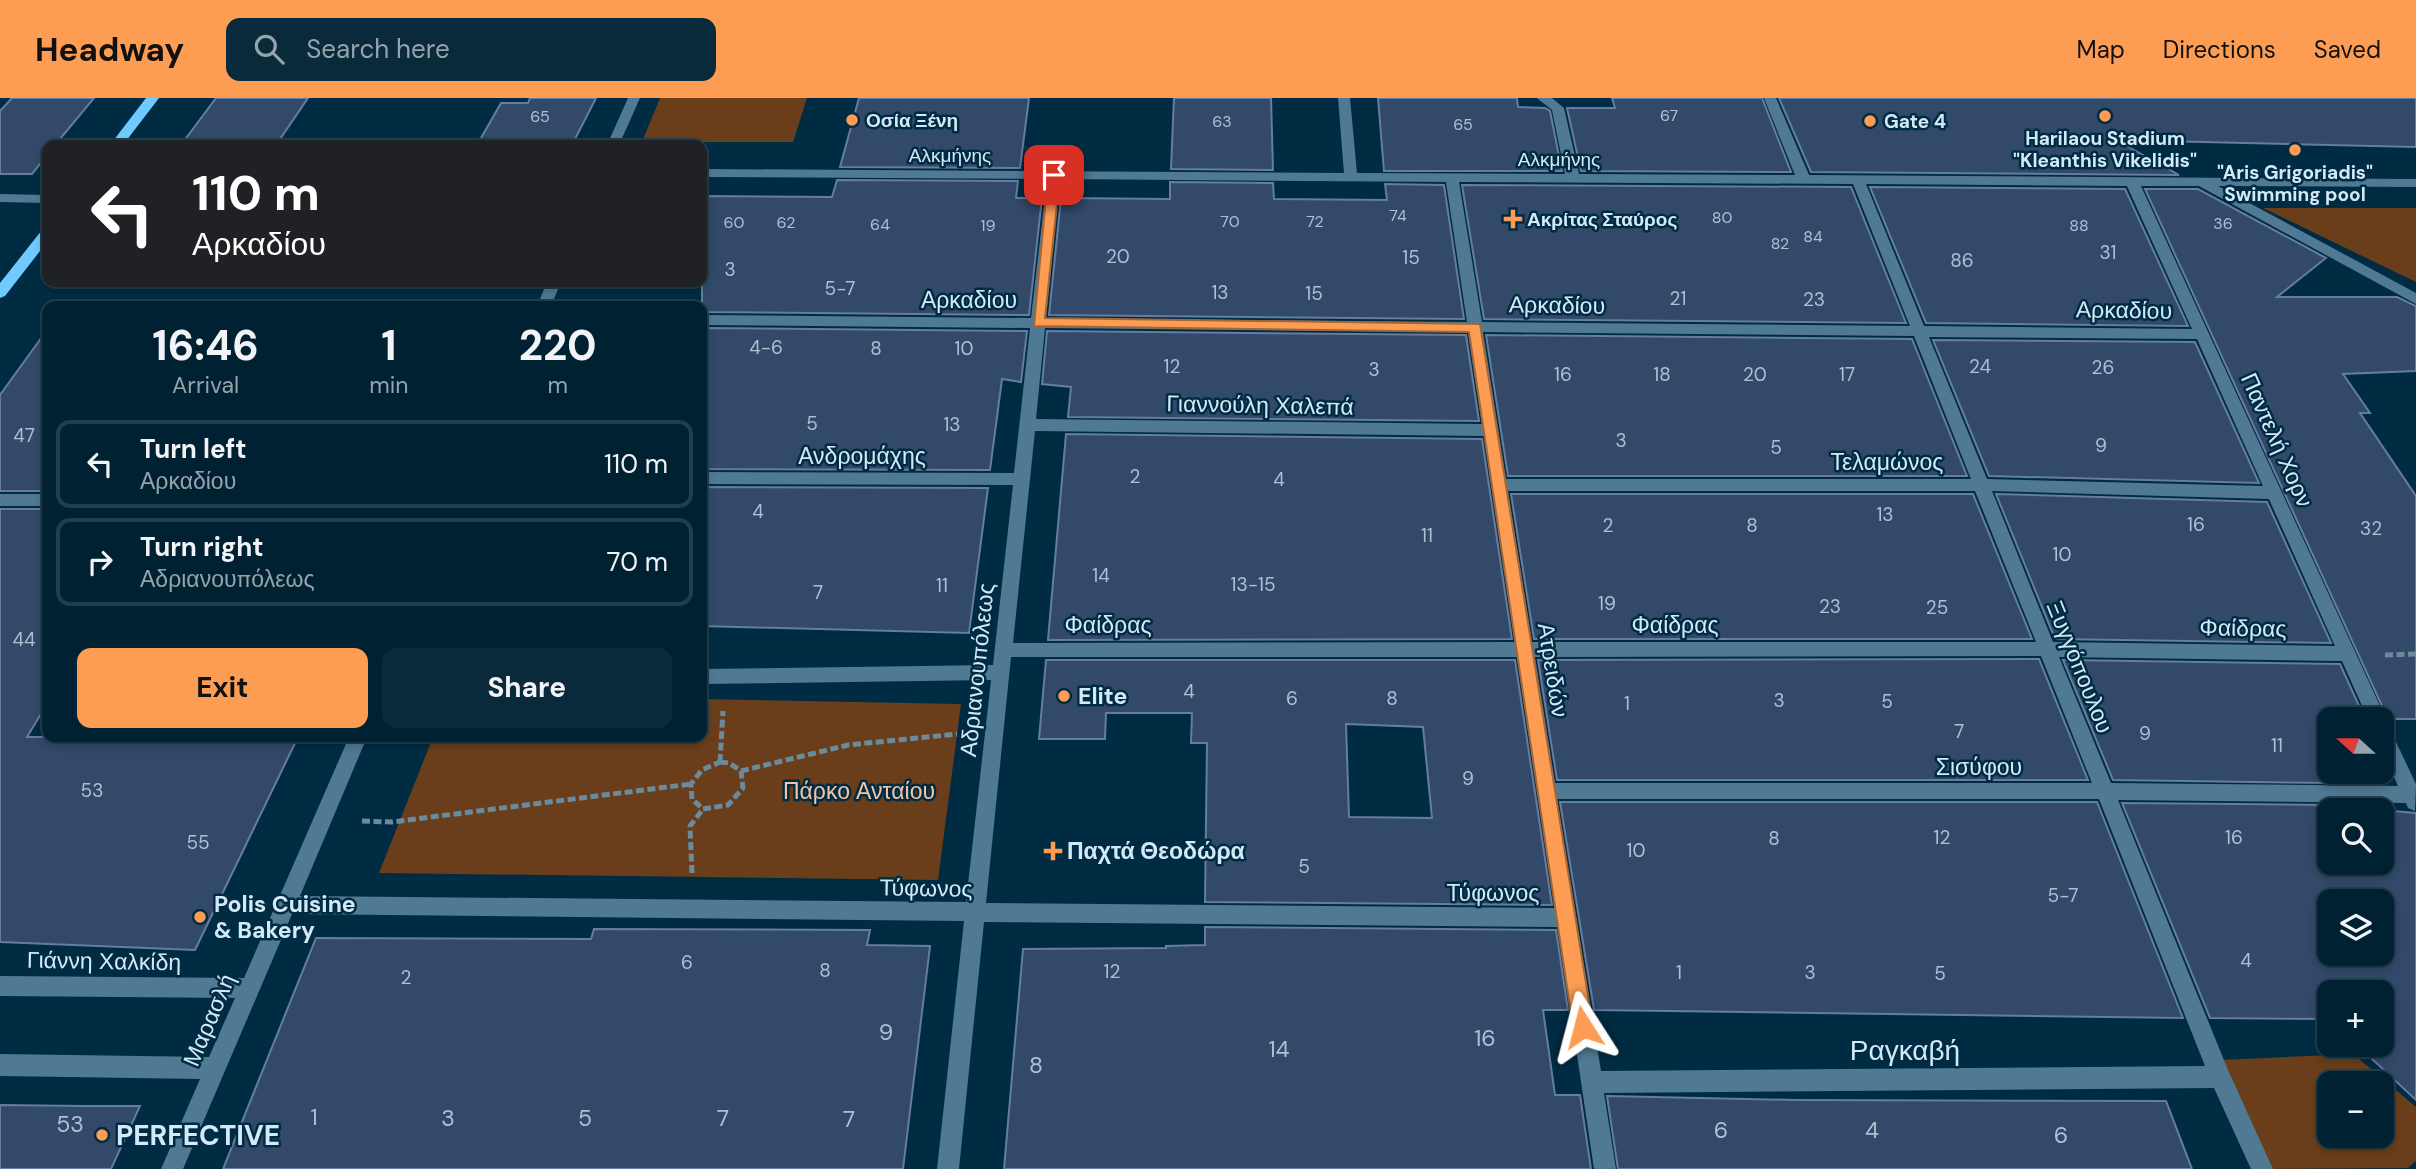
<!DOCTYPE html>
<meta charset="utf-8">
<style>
body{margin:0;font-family:"DM Sans",sans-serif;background:#0a293a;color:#f1f3f6;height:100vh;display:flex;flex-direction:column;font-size:26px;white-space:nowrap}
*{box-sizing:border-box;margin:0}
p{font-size:23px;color:#95a3ac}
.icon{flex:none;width:38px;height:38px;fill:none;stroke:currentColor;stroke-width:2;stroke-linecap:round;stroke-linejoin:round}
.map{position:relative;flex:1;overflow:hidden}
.details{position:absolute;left:42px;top:203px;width:665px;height:441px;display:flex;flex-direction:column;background:#002132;border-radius:14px;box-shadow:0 4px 10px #0003,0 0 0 2px #223e4d}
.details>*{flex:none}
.hud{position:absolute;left:42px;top:42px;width:665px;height:147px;border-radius:14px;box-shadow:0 4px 10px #0003,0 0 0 2px #223e4d;background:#202124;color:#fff;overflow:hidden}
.needle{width:46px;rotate:291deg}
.controls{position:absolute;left:2317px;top:609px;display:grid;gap:14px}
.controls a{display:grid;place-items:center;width:77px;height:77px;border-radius:14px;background:#002132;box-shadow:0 4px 10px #0003,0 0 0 2px #223e4d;font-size:35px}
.pin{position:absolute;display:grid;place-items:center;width:60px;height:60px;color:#fff;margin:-30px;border-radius:14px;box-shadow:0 4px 10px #0006}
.me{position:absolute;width:77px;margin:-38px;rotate:351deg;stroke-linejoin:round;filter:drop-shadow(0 0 5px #0008)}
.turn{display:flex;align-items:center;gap:24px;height:147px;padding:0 35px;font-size:32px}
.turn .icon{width:91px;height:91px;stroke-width:2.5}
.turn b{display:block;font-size:49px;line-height:60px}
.eta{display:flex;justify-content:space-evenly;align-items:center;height:119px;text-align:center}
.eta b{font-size:42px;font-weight:700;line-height:49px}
.button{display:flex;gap:14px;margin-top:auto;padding:14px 35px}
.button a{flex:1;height:80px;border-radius:14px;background:#fc9d53;color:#111;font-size:28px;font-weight:700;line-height:80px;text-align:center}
.button a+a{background:#0a293a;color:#f1f3f6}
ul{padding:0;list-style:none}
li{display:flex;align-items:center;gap:21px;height:88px;margin:0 14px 10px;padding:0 21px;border:4px solid #223e4d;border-radius:14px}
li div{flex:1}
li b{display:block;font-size:26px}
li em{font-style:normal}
header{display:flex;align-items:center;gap:42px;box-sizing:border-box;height:98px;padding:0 35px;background:#fc9d53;color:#111}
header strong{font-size:33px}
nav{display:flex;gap:38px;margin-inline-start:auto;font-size:24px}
.search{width:490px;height:63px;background:#0a293a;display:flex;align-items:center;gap:18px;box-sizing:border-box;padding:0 24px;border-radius:14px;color:#95a3ac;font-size:26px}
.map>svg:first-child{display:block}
.green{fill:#6a3e1a;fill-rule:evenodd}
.building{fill:#324969;stroke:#647da0;stroke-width:2;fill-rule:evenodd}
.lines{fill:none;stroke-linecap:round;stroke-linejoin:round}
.path{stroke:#6a8b9d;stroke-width:5;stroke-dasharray:8 3.5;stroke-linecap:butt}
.minor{fill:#507993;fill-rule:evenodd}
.major{fill:#70caff;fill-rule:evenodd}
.route{fill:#fc9d53;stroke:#a46636;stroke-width:2}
.poi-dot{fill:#fc9d53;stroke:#002c43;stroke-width:2.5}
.labels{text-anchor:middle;stroke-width:5;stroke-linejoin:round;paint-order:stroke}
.far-number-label{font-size:16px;fill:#abc1d4}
.far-poi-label{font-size:19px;font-weight:bold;fill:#d3e9f7;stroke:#002c43;text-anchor:start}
.far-street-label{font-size:19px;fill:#d3e9f7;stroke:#002c43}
.number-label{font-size:19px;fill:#abc1d4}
.street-label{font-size:23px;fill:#d3e9f7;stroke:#002c43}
.poi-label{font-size:23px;font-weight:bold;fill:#d3e9f7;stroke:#002c43;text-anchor:start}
.park-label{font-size:23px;fill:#f1c4a5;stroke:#002c43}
.near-number-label{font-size:23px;fill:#abc1d4}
.near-street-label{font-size:28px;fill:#d3e9f7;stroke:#002c43}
.near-poi-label{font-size:28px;font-weight:bold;fill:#d3e9f7;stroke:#002c43;text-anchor:start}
</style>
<header>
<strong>Headway</strong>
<div class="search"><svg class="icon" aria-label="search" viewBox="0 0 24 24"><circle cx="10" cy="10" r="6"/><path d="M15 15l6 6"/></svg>Search here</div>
<nav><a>Map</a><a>Directions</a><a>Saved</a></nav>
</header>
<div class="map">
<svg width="2416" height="1071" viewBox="0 0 2416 1071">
<rect width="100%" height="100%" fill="#002c43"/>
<path class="green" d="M660,0H807L793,44H642Z
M2263,110H2416V184Z
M702,601L961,606L938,782L379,775L433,639H702Z
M2353,956L2416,1009V1063L2408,1070L2267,1071L2219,962ZM2329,985H2382V1038H2329Z"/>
<path class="building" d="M12,0H94L55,47H47V57L32,76H0V13Z
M216,0H308L276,47H181Z
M530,0H596L572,47H477L501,5H528Z
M859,0H1029L1020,70L840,69Z
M1174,0H1271L1273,72L1171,71Z
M1378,0H1517L1518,9L1545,10L1550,13L1562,73H1384Z
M1612,0H1762L1791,74L1581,73L1567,10H1615Z
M1779,0H2416V49L2116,42L2179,77L1811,74Z
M837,82L1018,83L1016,100H1042L1029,217L702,214V98L832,99Z
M1170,84L1273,85L1274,101L1387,102L1385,86L1444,87L1464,221L1049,217L1061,100L1170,101Z
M1462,87L1851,89L1906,225L1484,221Z
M1870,89L2125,91L2188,228L1926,225Z
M2145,91H2198L2326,160L2277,199H2397L2416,208V273L2343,276L2370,315H2360L2416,398V621H2388Z
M702,230L1027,233L1021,284L1002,281L990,372L702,371Z
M47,232V393H0V297Z
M1047,233L1466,237L1479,323L1068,319L1071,289L1042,286Z
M1486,237L1912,241L1967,378H1508Z
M1933,242L2195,244L2259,385L1989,378Z
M1066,336L1482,341L1512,541L1048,542Z
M702,389L988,390L969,535L702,528Z
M1511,396H1973L2032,541H1534Z
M1996,396L2267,404L2331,545L2055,541Z
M0,411H47V606L27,639H298L195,852L0,844Z
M2039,561L2088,682H1557L1538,562Z
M1046,562H1515L1552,807L1205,804L1207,645H1191L1192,615H1106L1105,641H1039ZM1346,626L1423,629L1432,720L1349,719Z
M2063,562L2340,566L2365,621H2329V685L2113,682Z
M1560,704H2097L2183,920L1594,912Z
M2122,705L2329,707V712H2372H2329V765H2382V712L2416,715V1002L2357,947H2382V894H2329V921L2210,920ZM2329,803H2382V856H2329Z
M1205,829L1556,832L1568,912H1543L1555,997H1580L1591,1071H1004L1023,851L1166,850V848L1205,847Z
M594,831L870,832L867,847L930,848L903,1071H223L316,840L591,841Z
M1607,998L1796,1002L2166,1003L2192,1071H1618Z
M0,1007L83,1008H140L111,1071H0Z"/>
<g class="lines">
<path class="path" d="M2385,557L2416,556
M720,664L729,665L741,673L743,690L728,707L703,711L692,701L691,686L702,672Z
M720,664L723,613
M741,673L848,647L957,636
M362,723L392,724L691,686
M692,775L690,728L703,711"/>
<path class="minor" d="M628,0H640L619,47H607Z
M1338,0H1350L1357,75L1565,76L1552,12L1537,0H1552L1564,10L1579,76L1795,77L1764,0H1776L1809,77L2416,81V89L2218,88L2416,195V206L2199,88H2141L2386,621L2384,626L2388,627L2416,686L2415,713L2408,710L2406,705L2118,702L2228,972L2273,1071H2251L2214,990L1604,995L1616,1071H1594L1558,829L984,824L959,1071H937L964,823L292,816L183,1071H161L200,981L0,978V956L209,959L235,900L0,898V878L244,880L349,639H367L300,798L966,804L991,582L702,586V571L993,567L1013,387L702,386V374L1014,375L1030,230L702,227V217L1031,220L1047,81L702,79V71L1344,75ZM1060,81L1446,84L1467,224L1046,220ZM1459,84L1853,86L1910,228L1482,224ZM1866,86L2127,88L2192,231L1924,228ZM1045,230L1468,234L1482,326L1036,321ZM1483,234L1914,238L1971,381H1506ZM1929,239L2197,241L2263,388L1987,381ZM1035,333L1484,338L1515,544L1013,545ZM1508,393H1975L2036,544H1532ZM1992,393L2269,401L2335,548L2053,544ZM2041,558L2092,685H1555L1535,559ZM1011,559H1517L1555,810L986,805ZM2059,559L2342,563L2368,621H2382V652L2398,688L2111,685ZM1557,701H2099L2205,968L1601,973Z
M0,96L47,97V105L0,104Z
M547,184H561L551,208H537Z
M0,396H47V408H0Z"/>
<path class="major" d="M146,0H159L123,47H110Z
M47,131V144L5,198L0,200V185L42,132Z"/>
</g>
<path class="route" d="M1054,73L1060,77L1045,220L1480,226L1593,929L1590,936L1583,939L1576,936L1573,929L1469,234L1034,228L1048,77Z"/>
<g class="poi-dot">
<circle cx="2105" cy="18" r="7"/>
<circle cx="852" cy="22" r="7"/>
<circle cx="1870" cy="23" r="7"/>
<circle cx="2295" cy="52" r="7"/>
<path d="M1509.5 110.5h7v7h7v7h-7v7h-7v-7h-7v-7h7z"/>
<circle cx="1064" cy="598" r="7"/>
<path d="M1049.5 742.5h7v7h7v7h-7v7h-7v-7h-7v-7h7z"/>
<circle cx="200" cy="819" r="7"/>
<circle cx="102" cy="1037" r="7"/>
</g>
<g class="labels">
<g class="far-number-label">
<text x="1669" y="23">67</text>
<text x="540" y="24">65</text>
<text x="1222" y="29">63</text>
<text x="1463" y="32">65</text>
<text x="1398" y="123">74</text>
<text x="1722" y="125">80</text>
<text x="1230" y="129">70</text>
<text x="1315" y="129">72</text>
<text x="734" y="130">60</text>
<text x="786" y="130">62</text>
<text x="2223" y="131">36</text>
<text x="880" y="132">64</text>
<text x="988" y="133">19</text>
<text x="2079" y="133">88</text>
<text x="1813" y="144">84</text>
<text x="1780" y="151">82</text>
</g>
<g class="far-poi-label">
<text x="866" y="29">Οσία Ξένη</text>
<text x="1884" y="30">Gate 4</text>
<text x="2105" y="47" text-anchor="middle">Harilaou Stadium<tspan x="2105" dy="22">"Kleanthis Vikelidis"</tspan></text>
<text x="2295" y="81" text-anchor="middle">"Aris Grigoriadis"<tspan x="2295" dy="22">Swimming pool</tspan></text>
<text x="1527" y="128">Ακρίτας Σταύρος</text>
</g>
<g class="far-street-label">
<text x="950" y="64">Αλκμήνης</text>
<text x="1559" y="68">Αλκμήνης</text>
</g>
<g class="number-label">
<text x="2108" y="161">31</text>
<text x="1118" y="165">20</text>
<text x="1411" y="166">15</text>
<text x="1962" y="169">86</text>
<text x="730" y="178">3</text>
<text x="840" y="197">5-7</text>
<text x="1220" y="201">13</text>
<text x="1314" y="202">15</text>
<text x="1678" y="207">21</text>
<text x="1814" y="208">23</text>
<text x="766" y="256">4-6</text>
<text x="876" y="257">8</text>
<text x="964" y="257">10</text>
<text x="1172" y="275">12</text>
<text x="1980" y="275">24</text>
<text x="2103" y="276">26</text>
<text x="1374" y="278">3</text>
<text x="1563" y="283">16</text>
<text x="1662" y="283">18</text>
<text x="1755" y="283">20</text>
<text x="1847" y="283">17</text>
<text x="812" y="332">5</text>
<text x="952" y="333">13</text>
<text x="24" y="344">47</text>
<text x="1621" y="349">3</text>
<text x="2101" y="354">9</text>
<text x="1776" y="356">5</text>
<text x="1135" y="385">2</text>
<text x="1279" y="388">4</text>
<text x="758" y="420">4</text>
<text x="1885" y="423">13</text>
<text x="2196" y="433">16</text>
<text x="1608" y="434">2</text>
<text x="1752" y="434">8</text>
<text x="2371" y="437">32</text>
<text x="1427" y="444">11</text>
<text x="2062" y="463">10</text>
<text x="1101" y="484">14</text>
<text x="1253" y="493">13-15</text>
<text x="942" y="494">11</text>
<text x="818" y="501">7</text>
<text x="1607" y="512">19</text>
<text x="1830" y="515">23</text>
<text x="1937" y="516">25</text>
<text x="24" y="548">44</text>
<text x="1189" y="600">4</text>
<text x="1292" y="607">6</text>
<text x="1392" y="607">8</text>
<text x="1779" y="609">3</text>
<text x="1887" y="610">5</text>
<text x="1627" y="612">1</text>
<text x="1959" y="640">7</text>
<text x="2145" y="642">9</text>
<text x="2277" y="654">11</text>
<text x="1468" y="687">9</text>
<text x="92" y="699">53</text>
<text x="1942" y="746">12</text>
<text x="2234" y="746">16</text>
<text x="1774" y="747">8</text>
<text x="198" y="751">55</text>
<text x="1636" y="759">10</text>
<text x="1304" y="775">5</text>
<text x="2063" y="804">5-7</text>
<text x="2246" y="869">4</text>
<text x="687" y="871">6</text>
<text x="825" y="879">8</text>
<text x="1112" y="880">12</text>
<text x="1679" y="881">1</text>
<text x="1810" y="881">3</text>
<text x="1940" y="882">5</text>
<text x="406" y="886">2</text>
</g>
<g class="street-label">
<text x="969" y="210">Αρκαδίου</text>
<text transform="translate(1557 207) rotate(1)" y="8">Αρκαδίου</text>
<text transform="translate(2124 212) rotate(1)" y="8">Αρκαδίου</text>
<text transform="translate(1260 307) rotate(1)" y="8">Γιαννούλη Χαλεπά</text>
<text transform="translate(2277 342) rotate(66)" y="8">Παντελή Χορν</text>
<text x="862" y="366">Ανδρομάχης</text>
<text x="1887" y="372">Τελαμώνος</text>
<text x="1108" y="535">Φαίδρας</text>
<text x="1675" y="535">Φαίδρας</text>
<text transform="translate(2243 530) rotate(1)" y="8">Φαίδρας</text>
<text transform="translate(2080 569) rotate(68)" y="8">Ξυγγόπουλου</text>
<text transform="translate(977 572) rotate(-84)" y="8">Αδριανουπόλεως</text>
<text transform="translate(1553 572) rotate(81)" y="8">Ατρειδών</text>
<text x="1979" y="677">Σισύφου</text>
<text transform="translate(926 790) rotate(1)" y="8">Τύφωνος</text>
<text x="1493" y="803">Τύφωνος</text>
<text transform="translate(104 863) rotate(1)" y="8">Γιάννη Χαλκίδη</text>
<text transform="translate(209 922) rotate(-67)" y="8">Μαρασλή</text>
</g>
<g class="poi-label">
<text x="1078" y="606">Elite</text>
<text x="1067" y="761">Παχτά Θεοδώρα</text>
<text x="214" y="814">Polis Cuisine<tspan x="214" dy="26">&amp; Bakery</tspan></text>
</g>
<g class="park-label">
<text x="859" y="701">Πάρκο Ανταίου</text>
</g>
<g class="near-number-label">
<text x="886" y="942">9</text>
<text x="1485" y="948">16</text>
<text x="1279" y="959">14</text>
<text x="1036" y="975">8</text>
<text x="314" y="1027">1</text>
<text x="448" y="1028">3</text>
<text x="585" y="1028">5</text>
<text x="723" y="1028">7</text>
<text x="849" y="1029">7</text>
<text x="70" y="1034">53</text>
<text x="1721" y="1040">6</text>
<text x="1872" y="1040">4</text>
<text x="2061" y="1045">6</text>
</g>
<g class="near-street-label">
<text x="1905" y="962">Ραγκαβή</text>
</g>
<g class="near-poi-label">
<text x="116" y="1047">PERFECTIVE</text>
</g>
</g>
</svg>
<div class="controls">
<a><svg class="needle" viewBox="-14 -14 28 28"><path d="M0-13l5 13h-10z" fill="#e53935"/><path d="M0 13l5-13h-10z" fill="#95a3ac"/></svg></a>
<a><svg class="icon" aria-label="search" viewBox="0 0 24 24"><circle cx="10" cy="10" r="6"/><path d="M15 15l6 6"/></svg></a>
<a><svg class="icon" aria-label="layers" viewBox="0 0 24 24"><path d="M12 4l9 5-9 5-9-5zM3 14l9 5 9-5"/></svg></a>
<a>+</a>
<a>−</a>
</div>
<div class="pin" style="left:1054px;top:77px;background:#d93025"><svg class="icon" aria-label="arrive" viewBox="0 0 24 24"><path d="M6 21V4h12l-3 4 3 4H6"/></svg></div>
<svg class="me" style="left:1583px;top:929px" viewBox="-20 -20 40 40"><path d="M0-17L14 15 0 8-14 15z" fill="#fc9d53" stroke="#fff" stroke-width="4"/></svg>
<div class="hud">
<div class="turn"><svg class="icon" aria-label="left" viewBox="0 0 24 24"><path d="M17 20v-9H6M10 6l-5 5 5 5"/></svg><div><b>110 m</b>Αρκαδίου</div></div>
</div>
<section class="details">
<div class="eta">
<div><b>16:46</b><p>Arrival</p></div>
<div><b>1</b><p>min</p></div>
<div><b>220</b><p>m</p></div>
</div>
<ul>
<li><svg class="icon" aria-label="left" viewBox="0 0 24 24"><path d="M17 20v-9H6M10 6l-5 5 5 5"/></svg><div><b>Turn left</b><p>Αρκαδίου</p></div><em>110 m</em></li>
<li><svg class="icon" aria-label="right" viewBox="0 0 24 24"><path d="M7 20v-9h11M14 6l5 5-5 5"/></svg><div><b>Turn right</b><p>Αδριανουπόλεως</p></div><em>70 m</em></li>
</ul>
<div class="button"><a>Exit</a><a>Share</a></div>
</section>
</div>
